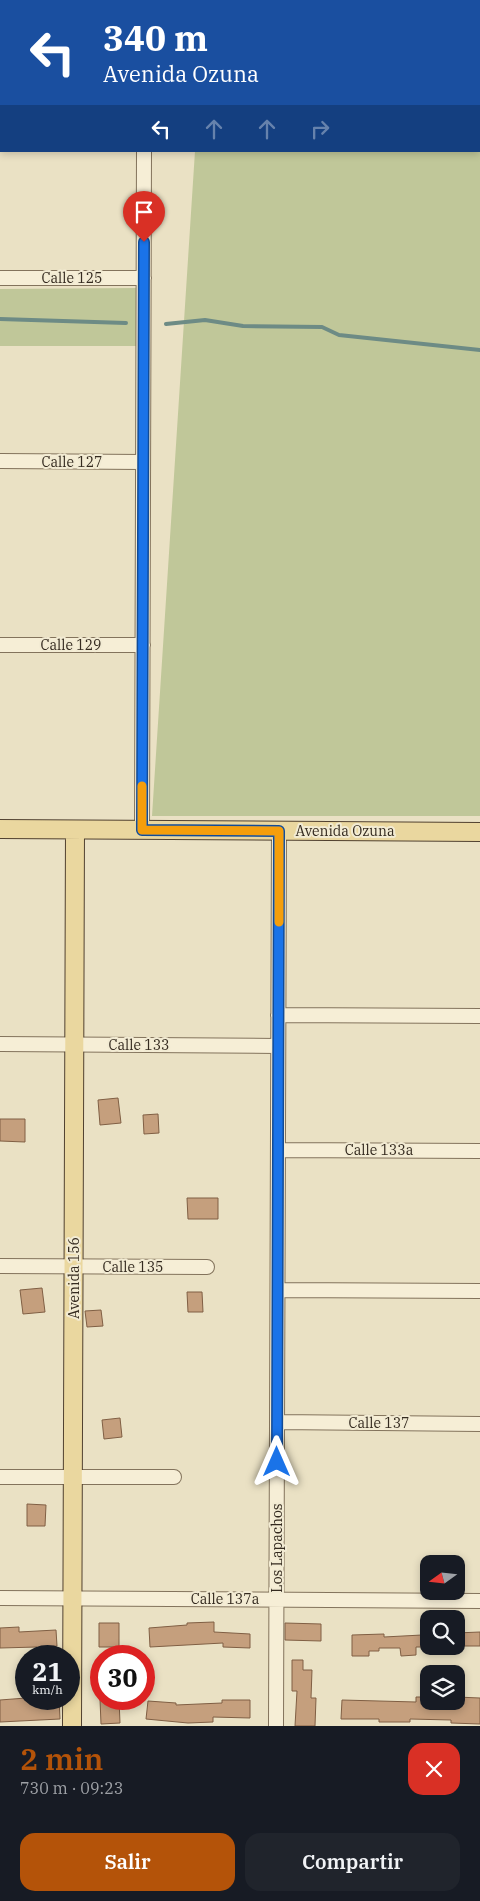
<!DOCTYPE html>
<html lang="es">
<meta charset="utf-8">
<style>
body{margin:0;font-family:"IBM Plex Serif",serif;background:#20242c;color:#f1f3f6;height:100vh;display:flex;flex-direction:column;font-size:19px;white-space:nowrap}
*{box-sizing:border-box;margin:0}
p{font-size:16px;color:#9ea1a6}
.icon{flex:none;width:28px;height:28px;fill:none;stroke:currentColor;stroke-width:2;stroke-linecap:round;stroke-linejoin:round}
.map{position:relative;height:1726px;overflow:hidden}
.drawer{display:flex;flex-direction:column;background:#171b24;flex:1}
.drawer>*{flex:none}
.top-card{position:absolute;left:0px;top:0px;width:480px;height:152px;box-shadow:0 2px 8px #0003;background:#1a4fa0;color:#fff;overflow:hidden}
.needle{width:32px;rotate:255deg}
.buttons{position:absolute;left:420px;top:1555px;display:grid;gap:10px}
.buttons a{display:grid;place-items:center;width:45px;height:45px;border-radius:10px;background:#171b24;box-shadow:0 2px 8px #0003;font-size:25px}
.speed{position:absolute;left:15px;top:1645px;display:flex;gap:10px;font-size:25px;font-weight:700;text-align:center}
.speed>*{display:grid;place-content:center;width:65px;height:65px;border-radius:50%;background:#171b24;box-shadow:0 2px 8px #0003;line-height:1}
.speed small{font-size:12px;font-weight:400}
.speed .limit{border:8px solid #d22;background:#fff;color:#111}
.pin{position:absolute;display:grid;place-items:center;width:42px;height:42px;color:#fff;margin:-51px -21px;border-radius:50% 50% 50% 0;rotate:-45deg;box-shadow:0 0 5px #0007}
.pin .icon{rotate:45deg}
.me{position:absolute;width:55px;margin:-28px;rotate:0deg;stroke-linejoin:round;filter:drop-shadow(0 0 4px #0008)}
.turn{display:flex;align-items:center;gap:18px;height:105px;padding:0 20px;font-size:22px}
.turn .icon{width:65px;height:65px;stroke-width:2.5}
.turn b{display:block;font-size:35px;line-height:42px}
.lanes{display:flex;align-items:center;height:48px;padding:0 20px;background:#0003;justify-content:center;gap:25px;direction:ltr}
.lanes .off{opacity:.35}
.round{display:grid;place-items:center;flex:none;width:52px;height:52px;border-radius:15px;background:#20242c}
.overview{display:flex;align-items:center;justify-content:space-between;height:85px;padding:0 20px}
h1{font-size:30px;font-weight:600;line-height:38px;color:#b45309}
.cta{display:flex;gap:10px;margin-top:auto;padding:10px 20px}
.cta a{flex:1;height:58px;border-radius:15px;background:#b45309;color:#fff;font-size:20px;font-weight:600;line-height:58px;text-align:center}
.cta a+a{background:#20242c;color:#f1f3f6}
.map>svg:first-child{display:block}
.green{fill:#c0c799}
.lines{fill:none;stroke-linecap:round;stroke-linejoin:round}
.stream{stroke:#6d8b85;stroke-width:4}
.building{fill:#c59f7d;stroke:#805f44}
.minor-casing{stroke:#83735c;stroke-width:16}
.major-casing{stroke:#514130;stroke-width:20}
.minor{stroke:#f6eed6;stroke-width:14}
.major{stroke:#ead79f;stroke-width:18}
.route-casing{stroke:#114b97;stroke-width:12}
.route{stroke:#1a73e8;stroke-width:9}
.slow{stroke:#f59e0b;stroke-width:9}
.labels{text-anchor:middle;stroke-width:4;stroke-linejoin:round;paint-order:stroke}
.street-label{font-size:14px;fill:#342a1f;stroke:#f2ebd3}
</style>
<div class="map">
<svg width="480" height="1726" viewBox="0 0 480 1726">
<rect width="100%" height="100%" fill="#eae1c4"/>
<path class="green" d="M480,51V816H152L195,151H479Z
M138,288V346H0V289Z"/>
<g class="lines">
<path class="stream" d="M0,319L126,323
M166,324L205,320L243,326L322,327L339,335L480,350"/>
</g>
<path class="building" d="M118,1098L121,1123L100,1125L98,1100Z
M158,1114L159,1133L144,1134L143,1115Z
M0,1119H25V1142L0,1141Z
M187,1198H218V1219H188Z
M42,1288L45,1312L23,1314L20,1290Z
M187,1292H202L203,1312H188Z
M101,1310L103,1326L87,1327L85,1311Z
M120,1418L122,1437L104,1439L102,1420Z
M27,1504L46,1505L45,1526H27Z
M214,1622V1632L250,1634V1648L223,1647V1643L150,1647L149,1628L187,1625V1623Z
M99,1623H119V1647H99Z
M285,1623L321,1624V1641L285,1640Z
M19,1627V1632L56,1630L57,1646L48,1647V1651L37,1652V1647L0,1648V1628Z
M480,1632V1646H456V1633Z
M384,1634V1637L422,1635L423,1647H416V1655L401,1656L400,1648H379V1651H369V1656H352V1635Z
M292,1660H303V1670H312L311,1698H316L315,1726H295L297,1691H292Z
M416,1697H429V1701H456V1697L480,1698V1724L451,1723V1720L410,1719V1722H379V1719H341L342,1700L416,1702Z
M26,1698L59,1699L60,1719L0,1722V1700Z
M100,1699H119L120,1723L101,1724Z
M222,1700H250V1718L213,1717V1722L188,1723L146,1719L148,1701L176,1703V1705L222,1703Z"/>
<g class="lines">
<g class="minor-casing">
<path id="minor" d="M100,0V1
M0,69H1
M0,278H144
M0,461L143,462
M0,645H143
M142,830L144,151
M278,1015L480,1016
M0,1044L278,1046
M278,1150L480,1151
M0,1266L207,1267
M278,1290L480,1291
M277,1422L480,1424
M0,1477H174
M0,1598L480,1601
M276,1726L279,831"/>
</g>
<g class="major-casing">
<path id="major" d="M0,829L480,832
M72,1726L75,830"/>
</g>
<use href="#minor" class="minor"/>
<use href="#major" class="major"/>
</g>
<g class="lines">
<g class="route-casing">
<path id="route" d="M144,242L142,830L279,831L277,1462"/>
</g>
<use href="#route" class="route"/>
<path class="slow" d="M142,786V830L279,831V922"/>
</g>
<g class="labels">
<g class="street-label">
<text x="72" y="283">Calle 125</text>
<text x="72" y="467">Calle 127</text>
<text x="71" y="650">Calle 129</text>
<text x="345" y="836">Avenida Ozuna</text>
<text x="139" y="1050">Calle 133</text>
<text x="379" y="1155">Calle 133a</text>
<text x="133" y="1272">Calle 135</text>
<text transform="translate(74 1278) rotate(-90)" y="5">Avenida 156</text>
<text x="379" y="1428">Calle 137</text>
<text transform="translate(277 1548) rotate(-90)" y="5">Los Lapachos</text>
<text x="225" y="1604">Calle 137a</text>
</g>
</g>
</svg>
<div class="buttons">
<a><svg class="needle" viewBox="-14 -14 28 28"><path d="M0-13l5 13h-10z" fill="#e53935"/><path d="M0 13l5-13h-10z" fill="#9ea1a6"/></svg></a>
<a><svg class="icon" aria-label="search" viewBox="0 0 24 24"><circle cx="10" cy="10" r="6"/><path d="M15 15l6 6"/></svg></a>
<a><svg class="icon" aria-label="layers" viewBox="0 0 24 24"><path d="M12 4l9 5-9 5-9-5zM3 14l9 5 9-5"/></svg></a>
</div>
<div class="speed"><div>21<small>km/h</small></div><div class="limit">30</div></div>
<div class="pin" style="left:144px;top:242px;background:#d93025"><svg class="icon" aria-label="arrive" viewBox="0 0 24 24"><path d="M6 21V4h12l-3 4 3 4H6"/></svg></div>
<svg class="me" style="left:277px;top:1462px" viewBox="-20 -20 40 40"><path d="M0-17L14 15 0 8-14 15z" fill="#1a73e8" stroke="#fff" stroke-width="4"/></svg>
<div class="top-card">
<div class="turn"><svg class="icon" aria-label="left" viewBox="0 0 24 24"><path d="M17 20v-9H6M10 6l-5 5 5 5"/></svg><div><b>340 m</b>Avenida Ozuna</div></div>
<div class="lanes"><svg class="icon" aria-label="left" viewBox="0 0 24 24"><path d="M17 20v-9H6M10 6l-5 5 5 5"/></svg><svg class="icon off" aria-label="ahead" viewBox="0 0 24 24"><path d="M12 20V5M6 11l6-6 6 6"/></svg><svg class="icon off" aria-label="ahead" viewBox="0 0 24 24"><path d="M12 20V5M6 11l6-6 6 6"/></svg><svg class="icon off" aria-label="right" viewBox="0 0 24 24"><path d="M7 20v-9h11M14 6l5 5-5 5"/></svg></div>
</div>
</div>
<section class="drawer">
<div class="overview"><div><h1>2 min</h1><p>730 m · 09:23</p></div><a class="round" style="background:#d93025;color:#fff"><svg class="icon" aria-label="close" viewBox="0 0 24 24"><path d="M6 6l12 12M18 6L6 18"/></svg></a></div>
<div class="cta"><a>Salir</a><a>Compartir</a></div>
</section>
